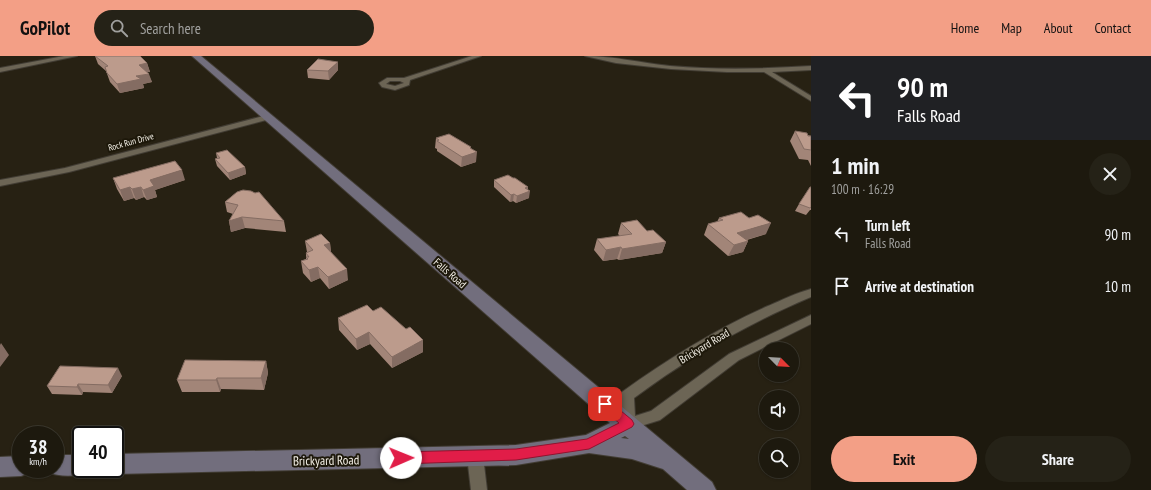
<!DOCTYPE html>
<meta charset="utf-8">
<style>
body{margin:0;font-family:"PT Sans Narrow",sans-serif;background:#252217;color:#f1f3f6;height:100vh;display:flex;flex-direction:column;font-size:15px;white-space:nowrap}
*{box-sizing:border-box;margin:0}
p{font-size:13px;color:#a0a09e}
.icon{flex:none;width:22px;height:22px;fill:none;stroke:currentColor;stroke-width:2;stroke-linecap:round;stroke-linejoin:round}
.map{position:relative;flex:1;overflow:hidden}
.sheet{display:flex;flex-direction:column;background:#1d190e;width:340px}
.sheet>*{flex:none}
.top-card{background:#202124;color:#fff;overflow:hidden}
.needle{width:26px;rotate:114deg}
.buttons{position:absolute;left:759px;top:286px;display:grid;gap:8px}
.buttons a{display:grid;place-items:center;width:40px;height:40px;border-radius:50%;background:#1d190e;box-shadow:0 1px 3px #0004,0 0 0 1px #3b382e;font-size:20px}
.speed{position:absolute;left:12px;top:370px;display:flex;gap:8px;font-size:20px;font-weight:700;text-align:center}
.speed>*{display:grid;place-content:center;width:52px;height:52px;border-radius:50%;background:#1d190e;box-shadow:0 1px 3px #0004,0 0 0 1px #3b382e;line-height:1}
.speed small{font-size:10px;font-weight:400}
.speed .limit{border:2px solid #111;border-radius:6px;background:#fff;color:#111}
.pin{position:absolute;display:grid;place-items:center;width:34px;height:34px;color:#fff;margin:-17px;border-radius:8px;box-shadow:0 2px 6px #0006}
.me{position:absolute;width:44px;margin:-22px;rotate:89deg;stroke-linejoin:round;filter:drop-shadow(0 0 3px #0008)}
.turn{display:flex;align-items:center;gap:14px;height:84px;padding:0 20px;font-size:18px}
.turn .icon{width:52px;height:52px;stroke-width:2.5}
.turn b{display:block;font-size:28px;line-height:34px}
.round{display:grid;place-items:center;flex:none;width:42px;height:42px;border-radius:21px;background:#252217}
.overview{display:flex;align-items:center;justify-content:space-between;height:68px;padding:0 20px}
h1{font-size:24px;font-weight:600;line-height:30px}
.action{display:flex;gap:8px;margin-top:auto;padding:8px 20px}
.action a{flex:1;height:46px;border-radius:24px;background:#f39f86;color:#111;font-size:16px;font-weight:600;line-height:46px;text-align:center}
.action a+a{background:#252217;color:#f1f3f6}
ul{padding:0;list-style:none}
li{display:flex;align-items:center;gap:12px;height:52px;padding:0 20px}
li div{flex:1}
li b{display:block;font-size:15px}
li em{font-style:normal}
header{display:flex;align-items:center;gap:24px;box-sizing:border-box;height:56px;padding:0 20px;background:#f39f86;color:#111}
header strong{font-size:19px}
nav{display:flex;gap:22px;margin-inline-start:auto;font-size:14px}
.search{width:280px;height:36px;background:#252217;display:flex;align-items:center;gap:10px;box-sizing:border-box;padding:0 14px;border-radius:22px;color:#a0a09e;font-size:15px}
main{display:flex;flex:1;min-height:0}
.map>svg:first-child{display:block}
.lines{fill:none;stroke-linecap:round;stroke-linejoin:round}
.street-casing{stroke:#423d34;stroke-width:2}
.secondary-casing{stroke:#423d34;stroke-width:2}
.street{fill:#6c6555;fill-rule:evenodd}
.secondary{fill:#726e7d;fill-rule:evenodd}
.wall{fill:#a28578}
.shaded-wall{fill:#846c62}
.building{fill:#bc9b8c;stroke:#846c62}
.route{fill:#e11d48;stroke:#92132f}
.labels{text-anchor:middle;stroke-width:4;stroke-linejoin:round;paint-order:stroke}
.far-street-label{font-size:9px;fill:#f5f1e8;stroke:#1d180a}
.street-label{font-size:11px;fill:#f5f1e8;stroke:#1d180a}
.near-street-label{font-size:13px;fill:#f5f1e8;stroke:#1d180a}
</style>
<header>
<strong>GoPilot</strong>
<div class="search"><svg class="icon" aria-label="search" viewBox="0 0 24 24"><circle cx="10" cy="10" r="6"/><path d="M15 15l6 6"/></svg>Search here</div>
<nav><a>Home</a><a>Map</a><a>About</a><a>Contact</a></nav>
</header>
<main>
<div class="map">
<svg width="811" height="434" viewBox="0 0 811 434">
<rect width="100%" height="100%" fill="#272113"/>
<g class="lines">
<g class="street-casing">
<path id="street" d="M64,0H77L0,16V12Z
M472,0H481L410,24L409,29L395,34L382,31L379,27L387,22H404ZM390,25H400L404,27L395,30L386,28Z
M585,0C613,0 642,7 670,10C717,14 764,13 811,10V14L772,16L811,40V45L764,16H727L671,13L616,7Z
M267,59H270V63L69,116L0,130V124L65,112Z
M811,233V241C747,268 689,301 634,342L635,360L651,355L729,298L811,259V268L739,304L660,364L628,374L623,372L621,368L620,340L622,336C668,303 716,273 768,250C782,244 796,237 811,233Z
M475,393L480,395L483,400L487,434H471L467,400L470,395Z"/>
</g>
<g class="secondary-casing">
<path id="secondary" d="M192,0H201L712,426L716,434H687L663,413L632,403L589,397L516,409L115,418L107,415L106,413H115V398L516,389L586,379L610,367ZM625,380L629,383L621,382Z
M55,399H81V413H90L89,416C76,421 60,421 47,416L46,413H55Z
M21,400V413H31L29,417L21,420L0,421V401Z"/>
</g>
<use href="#street" class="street"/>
<use href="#secondary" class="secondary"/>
</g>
<path class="wall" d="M95,0L147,7L150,16H147L152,26L143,28L144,32L120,37L110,26L106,15L98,8Z
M307,14H338L329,24L308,22Z
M795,75L811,80V110L808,104L799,103L790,85Z
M436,82L471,92L476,106L461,111L437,95V93L435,92Z
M216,97L245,111L246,118L230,124L217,110L215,103L217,102Z
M113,122L185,124L155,134L157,141L147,144L144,141L136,144L134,142L124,145L117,133Z
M513,122L528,131V134L529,142L516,147L513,145L510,146L494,131V124Z
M811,131V154H810L806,159L795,155L799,148Z
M237,136L284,165L286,176L245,172L231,176L229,165L233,158L227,156L225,146Z
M719,162L766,178L747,184L748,185L743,196L728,200L704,179L708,168L717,166Z
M621,167L647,175L666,186L662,197L619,204L617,203L603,205L594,194L597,183L620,180L618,178Z
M305,185L330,187L331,196L348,224L329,233L320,222L311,226L303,217L301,205L306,203V197L307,196Z
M373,255L423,296L392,312L370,288L357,294L339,274L338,262Z
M266,305L268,317L264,334L221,333L220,336H182L177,324Z
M122,320L112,337L83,336L82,339L52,338L47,330Z"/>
<path class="shaded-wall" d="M338,6V14L329,24L328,15Z
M147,7L150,16L142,17L139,9Z
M149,18L152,26L143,28L144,32L120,37L117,28L136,20Z
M471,91V98L477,96L476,106L461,111L462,101L470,92Z
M245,111L246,118L230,124L228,117Z
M182,114L185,124L155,134L157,141L147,144L143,134L150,124Z
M130,131L134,142L124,145L120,134Z
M141,131L144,141L136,144L132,133Z
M528,131L527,136L530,135L529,142L516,147L517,140L525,132Z
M514,138L513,145L510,146L511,139Z
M242,161L245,172L231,176L229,165Z
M771,167L766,178L732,188L737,177Z
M748,185L743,196L728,200L734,189Z
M666,186L662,197L619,204L622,193Z
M330,187L331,198L324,189Z
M621,191L617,203L603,205L606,194Z
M318,211L320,222L311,226L309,214Z
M347,213L348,224L329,233L328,221Z
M369,276L370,288L357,294L356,283Z
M423,284V296L392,312V301Z
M1,287L9,299L0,311V289Z
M266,305L268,317L264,334L261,322Z
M118,312L122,320L112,337L108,329Z
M217,322L221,333L220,336L216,324Z
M78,328L83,336L82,339L77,331Z"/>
<path class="building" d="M95,0H140L147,7L139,9L149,18L136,20L141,23L117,28L107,17L105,11L108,10Z
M318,3L338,6L328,15L307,14Z
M795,75L807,77L808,80H811V94L804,93Z
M449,78L471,91L470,92L477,96L462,101L437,85L439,84L436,82Z
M227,94L245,111L228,117L215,103L220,102L216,97Z
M175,105L182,114L150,124L154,130L143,134L141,131L132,133L130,131L120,134L113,122Z
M508,119L513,122H515L528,131L525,132L530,135L517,140L514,138L511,139L494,124Z
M810,131H811V151L810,152L799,148Z
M243,134L251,135L255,137L259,136L284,165L242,161L229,165L238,149L225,146L237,136Z
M741,156L749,162L758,159L771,167L737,177L748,185L734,189L708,168L723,164L719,162Z
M637,164L647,175L653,174L666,186L622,193L621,191L606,194L597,183L632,178L621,167Z
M321,178L330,187L324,189L347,213L328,221L318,211L309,214L301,205L308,203L306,201H309L306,197L313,194L305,185Z
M367,249L373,255L381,251L406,273L410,271L423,284L392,301L369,276L356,283L338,262Z
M185,304L266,305L261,322H217L216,324H177Z
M60,310L118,312L108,329L78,328L77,331L47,330Z"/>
<path class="route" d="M605,343L609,345L632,364L634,368L632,371L589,393L516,404L401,408L396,406L395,402L396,398L401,396L516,393L587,383L619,367L601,352L599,348L601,345Z"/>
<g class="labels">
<g class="far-street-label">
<text transform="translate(131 86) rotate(-15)" y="3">Rock Run Drive</text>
</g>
<g class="street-label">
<text transform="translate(450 217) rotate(41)" y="4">Falls Road</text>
<text transform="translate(704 290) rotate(-31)" y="4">Brickyard Road</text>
</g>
<g class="near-street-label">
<text transform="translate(326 404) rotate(-1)" y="5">Brickyard Road</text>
</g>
</g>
</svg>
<div class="buttons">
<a><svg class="needle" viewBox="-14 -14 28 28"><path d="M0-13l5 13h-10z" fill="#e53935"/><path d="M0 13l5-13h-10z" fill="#a0a09e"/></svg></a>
<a><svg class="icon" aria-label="sound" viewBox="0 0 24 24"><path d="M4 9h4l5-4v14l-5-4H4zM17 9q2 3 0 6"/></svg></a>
<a><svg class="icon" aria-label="search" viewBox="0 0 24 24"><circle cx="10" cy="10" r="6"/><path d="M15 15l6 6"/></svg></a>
</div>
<div class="speed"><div>38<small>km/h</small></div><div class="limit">40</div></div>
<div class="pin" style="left:605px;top:348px;background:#d93025"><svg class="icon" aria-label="arrive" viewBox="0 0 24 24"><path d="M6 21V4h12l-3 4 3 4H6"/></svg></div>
<svg class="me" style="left:401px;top:402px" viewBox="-20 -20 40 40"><circle r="19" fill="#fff"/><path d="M0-13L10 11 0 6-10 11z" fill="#e11d48"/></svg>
</div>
<section class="sheet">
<div class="top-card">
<div class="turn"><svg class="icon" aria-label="left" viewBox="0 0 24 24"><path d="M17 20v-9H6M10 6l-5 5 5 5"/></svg><div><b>90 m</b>Falls Road</div></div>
</div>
<div class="overview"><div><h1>1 min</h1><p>100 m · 16:29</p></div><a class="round"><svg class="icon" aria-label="close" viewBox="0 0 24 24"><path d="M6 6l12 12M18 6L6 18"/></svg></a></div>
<ul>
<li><svg class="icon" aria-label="left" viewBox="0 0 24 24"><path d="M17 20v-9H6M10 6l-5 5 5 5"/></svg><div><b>Turn left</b><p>Falls Road</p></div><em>90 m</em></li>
<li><svg class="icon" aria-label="arrive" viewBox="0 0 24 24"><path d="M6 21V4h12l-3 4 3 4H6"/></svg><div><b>Arrive at destination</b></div><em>10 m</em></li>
</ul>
<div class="action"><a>Exit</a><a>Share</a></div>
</section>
</main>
